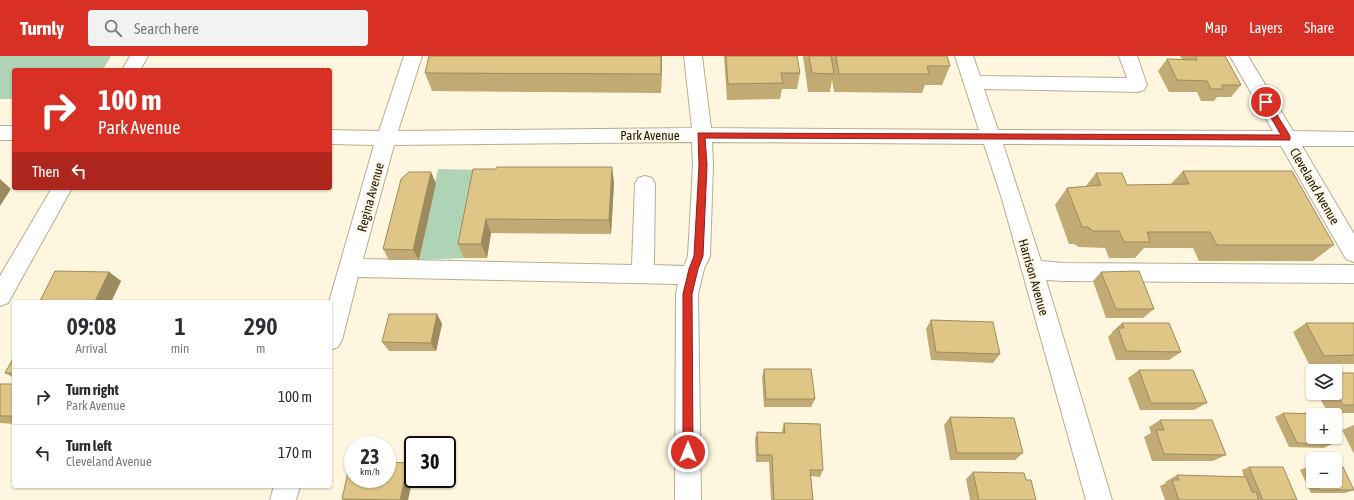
<!DOCTYPE html>
<meta charset="utf-8">
<style>
body{margin:0;font-family:"Asap Condensed",sans-serif;background:#f2f2f3;color:#2b2b33;height:100vh;display:flex;flex-direction:column;font-size:15px;white-space:nowrap}
*{box-sizing:border-box;margin:0}
p{font-size:13px;color:#7c7c81}
.icon{flex:none;width:22px;height:22px;fill:none;stroke:currentColor;stroke-width:2;stroke-linecap:round;stroke-linejoin:round}
.map{position:relative;flex:1;overflow:hidden}
.side{position:absolute;left:12px;top:244px;width:320px;height:188px;display:flex;flex-direction:column;background:#fff;border-radius:4px;box-shadow:0 1px 3px #0004}
.side>*{flex:none}
.guide{position:absolute;left:12px;top:12px;width:320px;height:122px;border-radius:4px;box-shadow:0 1px 3px #0004;background:#d93025;color:#fff;overflow:hidden}
.fabs{position:absolute;left:1306px;top:308px;display:grid;gap:8px}
.fabs a{display:grid;place-items:center;width:36px;height:36px;border-radius:4px;background:#fff;box-shadow:0 1px 3px #0004;font-size:20px}
.speed{position:absolute;left:344px;top:380px;display:flex;gap:8px;font-size:20px;font-weight:700;text-align:center}
.speed>*{display:grid;place-content:center;width:52px;height:52px;border-radius:50%;background:#fff;box-shadow:0 1px 3px #0004;line-height:1}
.speed small{font-size:10px;font-weight:400}
.speed .limit{border:2px solid #111;border-radius:6px;background:#fff;color:#111}
.pin{position:absolute;display:grid;place-items:center;width:34px;height:34px;color:#fff;margin:-17px;border:2px solid #fff;border-radius:50%;box-shadow:0 1px 4px #0007}
.me{position:absolute;width:44px;margin:-22px;rotate:0deg;stroke-linejoin:round;filter:drop-shadow(0 0 3px #0008)}
.turn{display:flex;align-items:center;gap:14px;height:84px;padding:0 20px;font-size:18px}
.turn .icon{width:52px;height:52px;stroke-width:2.5}
.turn b{display:block;font-size:28px;line-height:34px}
.then{display:flex;align-items:center;height:38px;padding:0 20px;background:#0003;gap:8px;font-size:15px}
.eta{display:flex;justify-content:space-evenly;align-items:center;height:68px;text-align:center}
.eta b{font-size:24px;font-weight:600;line-height:28px}
ul{padding:0;list-style:none}
li{display:flex;align-items:center;gap:12px;height:56px;padding:0 20px;border-top:1px solid #e1e1e2}
li div{flex:1}
li b{display:block;font-size:15px}
li em{font-style:normal}
header{display:flex;align-items:center;gap:24px;box-sizing:border-box;height:56px;padding:0 20px;background:#d93025;color:#fff}
header strong{font-size:19px}
nav{display:flex;gap:22px;margin-inline-start:auto;font-size:14px}
.search{width:280px;height:36px;background:#f2f2f3;display:flex;align-items:center;gap:10px;box-sizing:border-box;padding:0 14px;border-radius:4px;color:#7c7c81;font-size:15px}
.map>svg:first-child{display:block}
.green{fill:#afd3b5}
.lines{fill:none;stroke-linecap:round;stroke-linejoin:round}
.minor-casing{stroke:#b7ad92;stroke-width:2}
.minor{fill:#fff;fill-rule:evenodd}
.wall{fill:#c1aa73}
.shaded-wall{fill:#9d8b5e}
.building{fill:#e0c686;stroke:#9d8b5e}
.route{fill:#d93025;stroke:#8d1f18}
.labels{text-anchor:middle;stroke-width:3.5;stroke-linejoin:round;paint-order:stroke}
.street-label{font-size:13px;fill:#1c180f;stroke:#fff6df}
</style>
<header>
<strong>Turnly</strong>
<div class="search"><svg class="icon" aria-label="search" viewBox="0 0 24 24"><circle cx="10" cy="10" r="6"/><path d="M15 15l6 6"/></svg>Search here</div>
<nav><a>Map</a><a>Layers</a><a>Share</a></nav>
</header>
<div class="map">
<svg width="1354" height="444" viewBox="0 0 1354 444">
<rect width="100%" height="100%" fill="#fff6df"/>
<path class="green" d="M0,0H111L103,14H14V43H0Z
M438,113L480,114L464,202L419,204Z"/>
<g class="lines">
<g class="minor-casing">
<path id="minor" d="M130,0H148L140,14H122Z
M404,0H422L398,75L692,72L684,0H702L711,72L979,74L955,0H973L980,20L1127,22L1119,0H1137L1147,29L1144,34L1138,36L984,33L998,74L1273,75L1230,0H1248L1293,75L1354,76V90H1302L1354,178V206L1346,203L1281,90L1003,88L1041,205L1063,207L1354,209V227L1063,225L1046,224L1112,444H1086L1002,143L984,88L712,86L713,109L710,200L704,213L698,238L701,444H675L676,238L678,228L358,221L342,284L338,291L330,294L329,246L374,89L330,88V74L379,75ZM692,86L693,109L688,200L684,210L654,209L655,128L652,122L645,120L638,122L635,128L632,209L363,203L394,89Z
M0,70H14V84H0Z
M52,132H72L8,247L0,250V220Z
M274,430H300L296,444H270Z"/>
</g>
<use href="#minor" class="minor"/>
</g>
<path class="wall" d="M429,0H662L661,37L432,35L425,17Z
M724,0H797L800,17L797,33H782L780,43L727,44Z
M803,0H947L950,10L942,29H925L922,37L834,36L832,24L830,36H808Z
M1180,0H1225L1241,29L1231,41H1217L1214,45H1201L1197,36H1169L1158,15L1167,3H1182Z
M473,113L614,126L611,178L491,177L487,202H464L458,188Z
M1183,115L1334,189L1313,205H1199L1193,192H1144L1135,202H1109L1105,192L1079,191L1074,188H1069L1055,149L1067,132L1086,130L1096,117L1127,129H1170Z
M436,127L419,204H389L383,193Z
M109,216L121,225L111,246H42L40,245Z
M1101,216L1154,253L1143,262H1106L1093,225Z
M437,258L442,268L436,295H389L382,286Z
M931,264L1000,298L993,307L931,304L926,273Z
M1122,267L1181,296L1169,304H1116L1108,281L1112,277V276Z
M1306,267H1354V308H1309L1293,276Z
M14,301V322L5,317Z
M764,313L815,343L811,351H764L762,322Z
M1139,314L1207,347L1194,354H1140L1128,322Z
M1335,317H1354V357H1328L1317,337H1335Z
M0,328H14V368L0,367Z
M1283,357L1332,388L1324,392L1289,391L1275,361Z
M950,361L1023,397L1015,404H950L944,369Z
M1160,364L1226,399L1213,405H1152L1144,381L1151,377L1149,371Z
M784,367L823,414L820,421L811,420L813,444H771L769,406H756L755,383L757,376L782,377V375Z
M1354,369V398L1342,374Z
M1309,410H1313V425H1335L1354,434L1345,437H1311L1300,414Z
M1249,411L1297,444H1165L1160,430L1166,427L1165,426L1177,419L1244,421L1242,414Z
M973,416L1026,424L1036,444H970L966,423Z
M342,443L408,444H343Z"/>
<path class="shaded-wall" d="M661,0H662V3L661,37Z
M612,111L614,126L611,178L609,164Z
M431,116L436,127L419,204L413,194Z
M0,123L11,133L0,150Z
M486,163L491,177L487,202L481,188Z
M109,216L121,225L111,246H97L95,245Z
M437,258L442,268L436,295L431,287Z
M408,407L413,412V421L408,444H400Z"/>
<path class="building" d="M429,0H661V18L425,17Z
M726,0H797L800,17H781L783,27L728,28Z
M809,0H831L834,18L812,17Z
M836,0H947L950,10H927L929,18H839Z
M1195,0H1225L1241,29H1221L1224,33H1211L1207,25L1177,24L1167,3L1197,4Z
M497,111H612L609,164L486,163L481,188H458L473,113H496Z
M1183,115H1292L1334,189H1217L1210,176H1147L1150,186H1124L1119,175H1093L1088,171H1082L1067,132L1101,129L1096,117H1122L1127,129L1189,128Z
M409,116H431L413,194L383,193L401,123Z
M55,215L109,216L95,245H40Z
M1139,215L1154,253H1116L1101,216Z
M389,258H437L431,287L382,286Z
M931,264L993,266L1000,298L936,296Z
M1122,267H1169L1181,296L1126,295L1118,272H1124Z
M1306,267H1354V299L1324,300Z
M14,301V317H5Z
M764,313H811L815,343H766Z
M1139,314H1193L1207,347H1151Z
M1335,317H1354V349H1343L1335,334V324H1337L1335,320Z
M0,328H14V360H0Z
M1283,357L1318,358V359H1313V381H1329L1332,388L1297,387Z
M950,361L1014,362L1023,397H957Z
M1160,364H1212L1226,399L1164,398L1156,374H1164Z
M784,367L820,368L823,414H810L813,444H774L772,399H758L757,376L785,377Z
M387,406L408,407L400,444L342,443L348,416H353V423H387Z
M1309,410H1313V420Z
M1249,411H1283L1297,444H1263Z
M1335,411H1343L1354,434H1319L1315,425H1335Z
M973,416L1024,417L1026,424H1031L1036,444H979Z
M1177,419L1246,421L1252,436H1256L1259,444H1179L1172,424H1179Z"/>
<path class="route" d="M1266,43L1268,44L1290,80V84L705,82L707,109L703,200L698,213L692,238L693,396L691,400L688,402L684,400L683,396V238L689,213L694,200L699,109L698,77L1281,79L1262,46Z"/>
<g class="labels">
<g class="street-label">
<text x="650" y="84">Park Avenue</text>
<text transform="translate(1315 130) rotate(60)" y="5">Cleveland Avenue</text>
<text transform="translate(370 141) rotate(-75)" y="5">Regina Avenue</text>
<text transform="translate(1034 221) rotate(74)" y="5">Harrison Avenue</text>
</g>
</g>
</svg>
<div class="fabs">
<a><svg class="icon" aria-label="layers" viewBox="0 0 24 24"><path d="M12 4l9 5-9 5-9-5zM3 14l9 5 9-5"/></svg></a>
<a>+</a>
<a>−</a>
</div>
<div class="speed"><div>23<small>km/h</small></div><div class="limit">30</div></div>
<div class="pin" style="left:1266px;top:46px;background:#d93025"><svg class="icon" aria-label="arrive" viewBox="0 0 24 24"><path d="M6 21V4h12l-3 4 3 4H6"/></svg></div>
<svg class="me" style="left:688px;top:396px" viewBox="-20 -20 40 40"><circle r="17" fill="#d93025" stroke="#fff" stroke-width="3"/><path d="M0-11L8 9 0 5-8 9z" fill="#fff"/></svg>
<div class="guide">
<div class="turn"><svg class="icon" aria-label="right" viewBox="0 0 24 24"><path d="M7 20v-9h11M14 6l5 5-5 5"/></svg><div><b>100 m</b>Park Avenue</div></div>
<div class="then">Then<svg class="icon" aria-label="left" viewBox="0 0 24 24"><path d="M17 20v-9H6M10 6l-5 5 5 5"/></svg></div>
</div>
<section class="side">
<div class="eta">
<div><b>09:08</b><p>Arrival</p></div>
<div><b>1</b><p>min</p></div>
<div><b>290</b><p>m</p></div>
</div>
<ul>
<li><svg class="icon" aria-label="right" viewBox="0 0 24 24"><path d="M7 20v-9h11M14 6l5 5-5 5"/></svg><div><b>Turn right</b><p>Park Avenue</p></div><em>100 m</em></li>
<li><svg class="icon" aria-label="left" viewBox="0 0 24 24"><path d="M17 20v-9H6M10 6l-5 5 5 5"/></svg><div><b>Turn left</b><p>Cleveland Avenue</p></div><em>170 m</em></li>
</ul>
</section>
</div>
